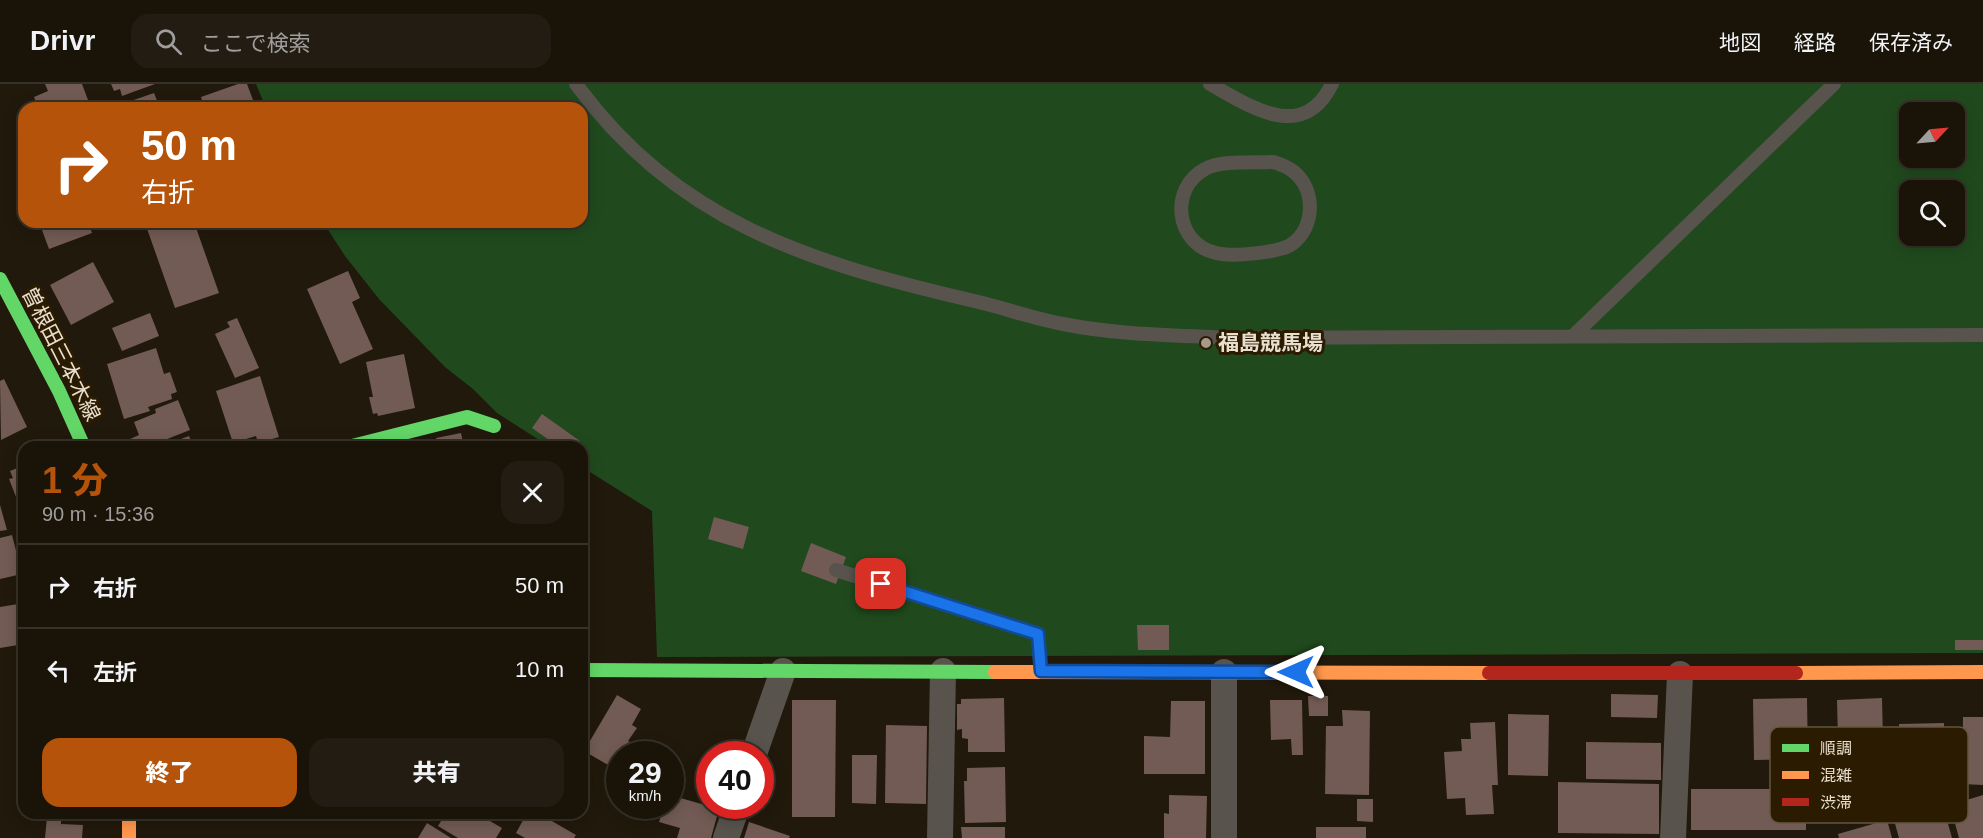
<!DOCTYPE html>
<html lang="ja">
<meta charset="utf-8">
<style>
body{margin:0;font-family:Arial,"Noto Sans JP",sans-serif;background:#221c12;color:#f1f3f6;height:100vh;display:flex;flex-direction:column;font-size:22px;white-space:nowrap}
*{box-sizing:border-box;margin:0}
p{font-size:20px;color:#9f9e9c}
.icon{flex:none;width:33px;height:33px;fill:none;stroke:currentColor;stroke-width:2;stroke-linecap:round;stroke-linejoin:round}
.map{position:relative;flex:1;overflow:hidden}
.sheet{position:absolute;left:18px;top:357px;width:570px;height:378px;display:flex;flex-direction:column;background:#191308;border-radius:18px;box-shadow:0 3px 15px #0003,0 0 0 2px #373229}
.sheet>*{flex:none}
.guide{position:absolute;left:18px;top:18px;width:570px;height:126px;border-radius:18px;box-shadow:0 3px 15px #0003,0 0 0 2px #373229;background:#b45309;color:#fff;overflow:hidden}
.needle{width:39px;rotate:64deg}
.controls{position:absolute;left:1899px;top:18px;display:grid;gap:12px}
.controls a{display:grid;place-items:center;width:66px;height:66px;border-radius:12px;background:#191308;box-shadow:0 3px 15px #0003,0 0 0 2px #373229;font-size:30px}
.speed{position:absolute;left:606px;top:657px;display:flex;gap:12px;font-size:30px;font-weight:700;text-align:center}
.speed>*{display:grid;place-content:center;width:78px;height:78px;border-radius:50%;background:#191308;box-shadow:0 3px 15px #0003,0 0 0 2px #373229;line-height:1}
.speed small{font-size:15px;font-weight:400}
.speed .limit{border:9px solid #d22;background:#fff;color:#111}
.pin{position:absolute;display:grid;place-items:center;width:51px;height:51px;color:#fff;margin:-26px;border-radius:12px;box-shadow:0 3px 9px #0006}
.me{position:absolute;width:66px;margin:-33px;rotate:270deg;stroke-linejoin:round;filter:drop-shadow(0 0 4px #0008)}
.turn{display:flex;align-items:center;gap:21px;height:126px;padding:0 24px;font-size:27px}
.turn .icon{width:78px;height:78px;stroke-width:2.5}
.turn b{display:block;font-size:42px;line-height:51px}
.round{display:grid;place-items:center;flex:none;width:63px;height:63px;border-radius:18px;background:#221c12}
.summary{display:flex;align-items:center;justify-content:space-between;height:102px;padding:0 24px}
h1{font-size:36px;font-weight:800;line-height:45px;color:#b45309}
.button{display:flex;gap:12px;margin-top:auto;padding:12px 24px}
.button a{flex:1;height:69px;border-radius:18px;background:#b45309;color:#fff;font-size:24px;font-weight:800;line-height:69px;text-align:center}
.button a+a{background:#221c12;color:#f1f3f6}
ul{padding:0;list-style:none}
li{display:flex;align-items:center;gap:18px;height:84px;padding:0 24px;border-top:2px solid #373229}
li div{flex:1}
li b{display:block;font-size:22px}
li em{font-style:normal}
header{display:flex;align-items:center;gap:36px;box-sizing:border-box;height:84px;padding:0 30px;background:#191308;border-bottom:2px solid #373229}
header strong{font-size:28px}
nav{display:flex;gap:33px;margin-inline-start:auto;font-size:21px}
.search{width:420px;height:54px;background:#221c12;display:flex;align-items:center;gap:15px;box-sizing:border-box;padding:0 21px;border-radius:18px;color:#9f9e9c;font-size:22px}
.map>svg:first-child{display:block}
.green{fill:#204a1d;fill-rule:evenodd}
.building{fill:#725b54}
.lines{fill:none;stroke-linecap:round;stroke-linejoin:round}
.lane{stroke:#58534d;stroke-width:14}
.street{stroke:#58534d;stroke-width:26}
.fast{stroke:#63d668;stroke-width:14}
.slow{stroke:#ff974d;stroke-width:14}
.jam{stroke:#b3261e;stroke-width:14}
.route-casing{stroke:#114b97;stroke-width:15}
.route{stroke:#1a73e8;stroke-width:10}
.poi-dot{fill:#a39a8a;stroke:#2b1b01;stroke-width:2}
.labels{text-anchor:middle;stroke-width:6;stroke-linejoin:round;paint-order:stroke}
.poi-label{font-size:21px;font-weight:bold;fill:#e9dfcf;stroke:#2b1b01;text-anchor:start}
.street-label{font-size:21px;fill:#e9dfcf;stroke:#2b1b01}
.key{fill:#2b1b01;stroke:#64563f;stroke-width:1.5}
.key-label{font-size:16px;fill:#e9dfcf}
</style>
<header>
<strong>Drivr</strong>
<div class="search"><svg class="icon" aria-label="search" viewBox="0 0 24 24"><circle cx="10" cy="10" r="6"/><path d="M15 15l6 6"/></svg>ここで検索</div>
<nav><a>地図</a><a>経路</a><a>保存済み</a></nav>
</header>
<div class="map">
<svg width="1983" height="754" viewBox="0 0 1983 754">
<rect width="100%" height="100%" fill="#21190b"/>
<path class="green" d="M256,0H1983V569L657,573L652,427L582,383V363H550L497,329L473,305L445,283L379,215L345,172L323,138H582V24H266ZM1910,28H1954V74H1910ZM1910,106H1954V152H1910Z"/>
<path class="building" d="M45,0H82L91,24H38L34,13L48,7Z
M111,0H155L122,12L120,5L114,7Z
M238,0H247L256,24H204L201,13Z
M154,9L160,24H126L125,19Z
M39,138H88L92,149L49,165Z
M147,138H194L219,209L175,224L145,139Z
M93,178L114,218L71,241L50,201Z
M348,187L360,214L352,218L373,265L340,280L307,205Z
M150,229L159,252L122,267L112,244Z
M237,234L259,284L235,294L215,250L230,243L227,238Z
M156,264L164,290L170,288L177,308L171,310L172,315L148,323L150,327L124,335L107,280Z
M404,270L415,324L378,332L377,329L373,330L369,313H373L366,278Z
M260,292L279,353L258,359L256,352L233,359L216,307Z
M4,295L27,343L1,356L0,297Z
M178,316L190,346L147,363H132L128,356L139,351L134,338L156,329L155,325Z
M542,330L580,357L576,363H559L532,344Z
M461,349L464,363H431L437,361L436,354Z
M189,352L194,363H159Z
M24,375V421L20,423L9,395L13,394L10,387L20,383L18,377Z
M0,421L7,446L0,447Z
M714,433L749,443L743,465L708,455Z
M12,451L22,490L0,495V454Z
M811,459L846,473L836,500L801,487Z
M24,519V560L0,564V523Z
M1137,541H1169V566H1138Z
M1955,556H1983V566H1955Z
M1611,610L1658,611L1657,634L1611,633Z
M617,611L641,625L632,641L637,644L628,657L632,659L624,670H620L616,677L613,674L608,681L584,667Z
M1308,612H1328V632H1309Z
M1004,614L1005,668H968V655L962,654V645L957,646V620H961V615Z
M1807,614L1808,675L1754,676L1753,615Z
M1882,614L1884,696L1839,697L1837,616Z
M792,616H836L835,733H792Z
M1270,616H1302L1303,671H1292L1291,655L1271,656Z
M1171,617H1205V690H1144V652L1170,653Z
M1342,626L1370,627L1369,711L1325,710L1326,642H1343Z
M1508,630L1549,631L1548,692L1508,691Z
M1963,633H1983V701L1962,700Z
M1495,638L1498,701H1492L1494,730L1466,731L1465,714L1447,715L1444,668L1462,667L1461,655H1471L1470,639Z
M1944,639L1945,714H1903L1904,698H1899V640Z
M886,641L927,642L926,720L885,719Z
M1586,658L1661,659V696L1586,695Z
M852,671H877L876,720L852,719Z
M1005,683L1006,738L965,739L964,697H967V684Z
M1558,698L1659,700V750L1558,749Z
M1691,705H1806V746H1691Z
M670,711L719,725L711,754H677L680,744L659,738L664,722H670Z
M1169,711L1207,712L1206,754H1164V729L1169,730Z
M1983,711V754H1959L1950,721Z
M1357,715H1373V738L1357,737Z
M1943,722L1952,754H1899L1894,736Z
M446,729L453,731L454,729H476L502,744L496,754H458L438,742Z
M527,729H538L576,751L574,754H525L516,749Z
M47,733L61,734V740L83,741L82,754H45Z
M1887,736L1892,754H1839L1838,750Z
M749,738L790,752L789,754H744Z
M427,739L451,754H418Z
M961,743H1005V754H962Z
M1316,743H1366V754H1316Z"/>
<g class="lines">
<path class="lane" d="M576,0C676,137 808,178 966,215C999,222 1030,234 1063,240C1118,251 1174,251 1230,254L1983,251
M1210,0C1251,23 1303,59 1332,0
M1273,78C1280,80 1288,83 1294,88C1316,106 1315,143 1292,160C1279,169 1232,173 1216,169C1175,160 1169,104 1205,85C1221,76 1254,79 1273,78Z
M1573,252L1834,0
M836,486L1038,550L1041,587"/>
<path class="street" d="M754,670L783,587
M726,754L737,722
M940,754L943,587
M1224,754V588
M1673,754L1680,590"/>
<path class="fast" d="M0,195L59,307L84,363
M348,363L467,333L494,342
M582,586L995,588"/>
<path class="slow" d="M995,588L1489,589
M1796,589L1983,588
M129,729V754"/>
<path class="jam" d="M1489,589H1796"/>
</g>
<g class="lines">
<g class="route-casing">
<path id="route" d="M881,500L1038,550L1041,587L1296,588"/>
</g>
<use href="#route" class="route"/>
</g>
<circle class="poi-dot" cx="1206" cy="259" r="6"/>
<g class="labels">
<g class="poi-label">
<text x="1218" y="266">福島競馬場</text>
</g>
<g class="street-label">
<text transform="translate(61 270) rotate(63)" y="7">曽根田三本木線</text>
</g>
</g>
<rect x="1770" y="643" width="198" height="96" rx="9" class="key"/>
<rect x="1782" y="660" width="27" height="8" fill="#63d668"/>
<rect x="1782" y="687" width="27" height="8" fill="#ff974d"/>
<rect x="1782" y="714" width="27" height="8" fill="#b3261e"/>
<g class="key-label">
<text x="1820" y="670">順調</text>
<text x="1820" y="697">混雑</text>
<text x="1820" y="724">渋滞</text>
</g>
</svg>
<div class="controls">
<a><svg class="needle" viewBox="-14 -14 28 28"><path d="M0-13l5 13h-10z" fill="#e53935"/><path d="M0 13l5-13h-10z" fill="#9f9e9c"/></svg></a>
<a><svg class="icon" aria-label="search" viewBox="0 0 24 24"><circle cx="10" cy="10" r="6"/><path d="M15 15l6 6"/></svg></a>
</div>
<div class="speed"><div>29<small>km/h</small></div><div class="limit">40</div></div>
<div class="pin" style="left:881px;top:500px;background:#d93025"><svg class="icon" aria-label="arrive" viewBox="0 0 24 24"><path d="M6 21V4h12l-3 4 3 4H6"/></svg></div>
<svg class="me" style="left:1296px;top:588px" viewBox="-20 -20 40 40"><path d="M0-17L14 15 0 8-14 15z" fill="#1a73e8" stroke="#fff" stroke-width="4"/></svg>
<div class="guide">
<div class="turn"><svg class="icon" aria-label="right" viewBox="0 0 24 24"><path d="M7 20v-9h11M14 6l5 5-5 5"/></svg><div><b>50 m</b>右折</div></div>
</div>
<section class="sheet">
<div class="summary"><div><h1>1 分</h1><p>90 m · 15:36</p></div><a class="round"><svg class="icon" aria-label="close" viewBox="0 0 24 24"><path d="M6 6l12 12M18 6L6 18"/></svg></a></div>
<ul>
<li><svg class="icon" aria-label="right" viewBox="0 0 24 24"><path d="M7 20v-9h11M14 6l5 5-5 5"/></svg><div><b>右折</b></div><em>50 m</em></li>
<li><svg class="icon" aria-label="left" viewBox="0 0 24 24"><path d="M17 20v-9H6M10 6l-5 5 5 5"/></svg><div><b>左折</b></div><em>10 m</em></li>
</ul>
<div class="button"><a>終了</a><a>共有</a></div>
</section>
</div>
